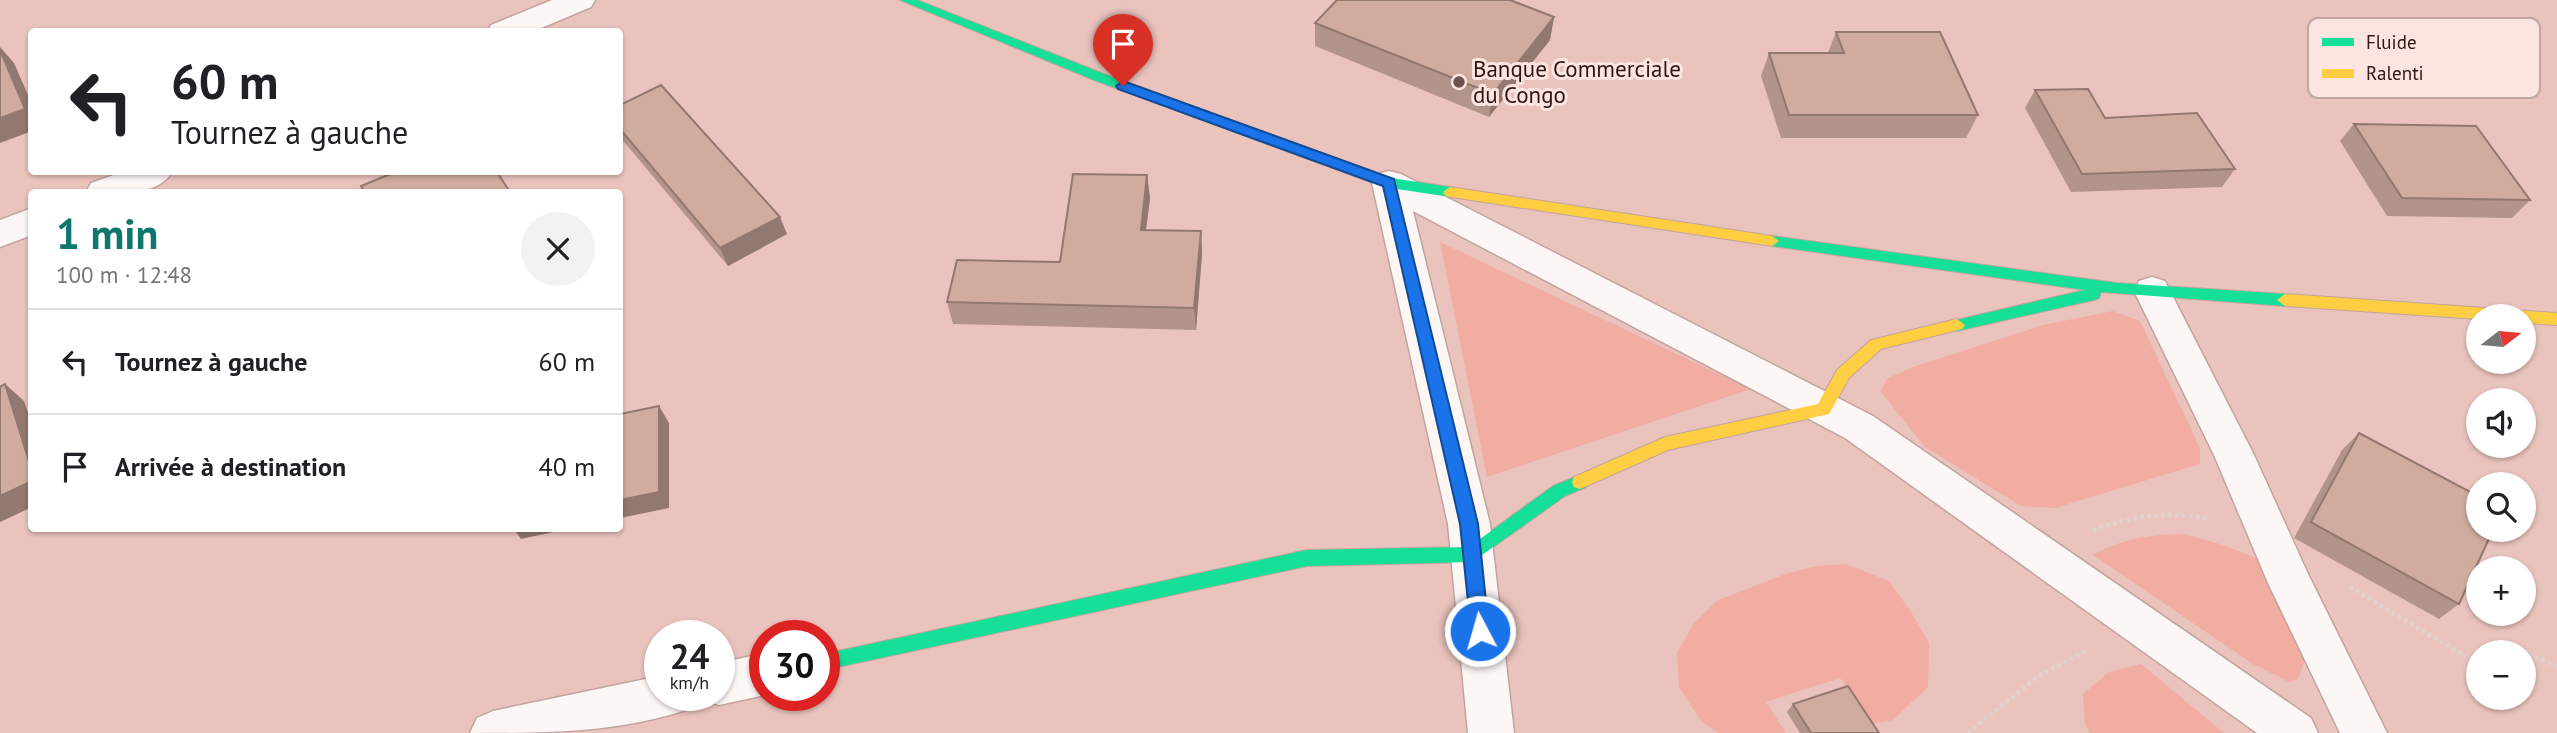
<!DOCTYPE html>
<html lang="fr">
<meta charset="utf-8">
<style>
body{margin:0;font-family:"PT Sans",sans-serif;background:#f2f2f2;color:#202124;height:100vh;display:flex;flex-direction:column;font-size:26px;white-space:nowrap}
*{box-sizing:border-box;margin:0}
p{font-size:23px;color:#757577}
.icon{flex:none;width:38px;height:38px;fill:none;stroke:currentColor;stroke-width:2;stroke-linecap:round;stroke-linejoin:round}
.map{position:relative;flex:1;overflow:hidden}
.details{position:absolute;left:28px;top:189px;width:595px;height:343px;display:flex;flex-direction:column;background:#fff;border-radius:7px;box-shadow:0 2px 5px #0004}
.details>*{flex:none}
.top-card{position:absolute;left:28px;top:28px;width:595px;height:147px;border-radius:7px;box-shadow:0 2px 5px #0004;background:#fff;color:#202124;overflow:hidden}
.needle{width:46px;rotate:74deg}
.fabs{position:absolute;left:2466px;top:304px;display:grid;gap:14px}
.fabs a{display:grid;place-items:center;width:70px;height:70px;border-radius:50%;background:#fff;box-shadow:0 2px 5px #0004;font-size:35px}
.speed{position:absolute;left:644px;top:620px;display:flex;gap:14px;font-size:35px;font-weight:700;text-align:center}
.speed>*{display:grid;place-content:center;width:91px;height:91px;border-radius:50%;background:#fff;box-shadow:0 2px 5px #0004;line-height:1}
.speed small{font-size:18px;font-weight:400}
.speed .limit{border:10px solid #d22;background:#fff;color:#111}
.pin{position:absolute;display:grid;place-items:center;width:60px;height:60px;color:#fff;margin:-72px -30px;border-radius:50% 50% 50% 0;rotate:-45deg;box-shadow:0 0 7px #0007}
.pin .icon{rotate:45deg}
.me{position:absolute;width:77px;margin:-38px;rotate:354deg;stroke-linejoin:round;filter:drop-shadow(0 0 5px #0008)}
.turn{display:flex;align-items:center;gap:24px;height:147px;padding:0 28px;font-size:32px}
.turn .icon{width:91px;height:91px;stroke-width:2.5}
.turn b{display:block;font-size:49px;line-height:60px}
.round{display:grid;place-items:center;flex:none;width:74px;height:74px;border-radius:37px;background:#f2f2f2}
.overview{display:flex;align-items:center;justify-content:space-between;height:119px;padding:0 28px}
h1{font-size:42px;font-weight:600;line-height:52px;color:#0f766e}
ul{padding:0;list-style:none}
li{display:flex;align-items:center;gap:21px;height:105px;padding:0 28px;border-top:2px solid #e0e0e0}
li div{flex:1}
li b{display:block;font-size:26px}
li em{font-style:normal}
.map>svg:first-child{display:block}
.green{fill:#f1ada2}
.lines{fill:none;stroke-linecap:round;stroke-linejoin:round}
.street-casing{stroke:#c2a49f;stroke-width:3}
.fast-casing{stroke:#c2a49f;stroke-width:2}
.slow-casing{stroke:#c2a49f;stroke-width:2}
.path{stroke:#ded1cf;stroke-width:4.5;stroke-dasharray:3.5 3.5;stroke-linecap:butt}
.street{fill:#fcf6f5;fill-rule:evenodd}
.fast{fill:#16e098;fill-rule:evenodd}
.slow{fill:#ffcf43;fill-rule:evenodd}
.wall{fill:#b39488}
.shaded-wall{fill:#92786f}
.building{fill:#d0ac9e;stroke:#92786f;stroke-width:2}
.route{fill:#1a73e8;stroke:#114b97;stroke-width:2}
.poi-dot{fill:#71534e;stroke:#fce5e1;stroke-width:2.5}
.labels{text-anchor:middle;stroke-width:6;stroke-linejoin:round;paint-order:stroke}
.poi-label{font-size:23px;fill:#301612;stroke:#fce5e1;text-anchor:start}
.key{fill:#fce5e1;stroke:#bfa7a3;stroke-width:2}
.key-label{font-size:19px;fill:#301612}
</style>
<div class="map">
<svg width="2557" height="733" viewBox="0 0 2557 733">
<rect width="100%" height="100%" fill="#eac3bd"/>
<path class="green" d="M1440,242L1751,389L1487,477Z
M2113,311L2140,321L2200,448V464L2055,508L2021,506L1925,447L1880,391L1888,378L1913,367L2043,325Z
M2184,534L2223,545L2263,561L2305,660L2298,679L2289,682L2253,664L2093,555C2123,538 2150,535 2184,534Z
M1846,564L1889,581L1911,612L1929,643L1928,687L1893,720L1873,724L1840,678L1766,702L1786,733H1718L1701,721L1679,687L1677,652L1695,622L1718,600L1786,574L1816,566Z
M2141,664L2224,733H2090L2085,725L2083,694L2109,672Z"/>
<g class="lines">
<g class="street-casing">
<path id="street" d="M552,0H595L591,7L532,32H487L491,25Z
M1389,171L1401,174L1873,416L2311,718L2318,733H2257L1845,438L1413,211L1490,524L1514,733H1468L1448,524L1372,183L1377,174Z
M122,172H172C157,198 111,194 86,192L91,183Z
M32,208V235L0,247V220Z
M2152,277L2165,281L2170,291L2254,455L2308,574L2387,733H2340L2268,583L2214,455L2134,291L2139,281Z
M765,653V695L719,705L703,699L701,695H719V663Z
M660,676V695H693L686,710C615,733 545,733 470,733L477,718L493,711Z"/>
</g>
<g class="fast-casing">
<path id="fast" d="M900,0H917L1104,74L1391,178L1450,187L1457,192L1450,197L1384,187L1094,80Z
M1772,236L2117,283L2285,294L2293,300L2285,306L2101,292L2099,298L2094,300L1957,331L1949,325L1952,321L2085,290L1772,246L1765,241Z
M1580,475L1586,477L1588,482L1586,487L1565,496L1472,562L1307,566L824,670V654L1307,550L1469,547L1553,486Z"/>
</g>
<g class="slow-casing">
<path id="slow" d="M1450,187L1772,236L1779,241L1772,246L1445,196L1443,192Z
M2285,294L2557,313V325L2524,323V317H2478V319L2285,306L2277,300Z
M1957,319L1965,325L1962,329L1881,349L1849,378L1829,414L1668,450L1580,489L1574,487L1572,482L1574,477L1665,437L1818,404L1837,370L1871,340Z"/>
</g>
<path class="path" d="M2093,530C2130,517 2169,510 2208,519
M2350,587L2478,664
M2509,653L2517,650L2557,666
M1968,733L2040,675L2088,650"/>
<use href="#street" class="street"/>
<use href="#fast" class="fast"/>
<use href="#slow" class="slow"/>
</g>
<path class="wall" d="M1554,17L1550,40L1489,117L1315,46V23Z
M1836,32L1978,115L1966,138H1781L1761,76L1769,53H1828Z
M2035,90L2105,118L2235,169L2222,187L2071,192L2025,108Z
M620,105L787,234L728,266L620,137Z
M2354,124L2530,200L2512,218L2387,216L2340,141Z
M1147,175L1150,198L1146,230L1201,231L1202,254L1196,330L953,324L947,302L1060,262Z
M2359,433L2459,604L2439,619L2294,538L2342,450Z
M1793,704L1879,733H1800L1787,712Z"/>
<path class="shaded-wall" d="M1554,17L1550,40L1489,117L1493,94Z
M0,47L14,63L32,104V131L0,143Z
M1147,175L1150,198L1143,252L1141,230Z
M780,217L787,234L728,266L720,248Z
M1201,231L1202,254L1196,330L1194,308Z
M5,384L24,401L32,424V471Z
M659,406L669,423V508L620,518V500Z
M32,481V507L0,522V496Z
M513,528H572L521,539Z"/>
<path class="building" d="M1337,0H1510L1554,17L1493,94L1315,23Z
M1836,32H1940L1978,115H1789L1769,53H1844Z
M0,50L25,109L0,118Z
M661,85L780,217L720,248L620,129V105Z
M2088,89L2105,118L2197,113L2235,169L2082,174L2035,90Z
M2354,124L2476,126L2530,200L2402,198Z
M395,172H497L510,192H364L361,186Z
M1073,174L1147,175L1141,230L1201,231L1194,308L947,302L957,260L1060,262Z
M5,384L32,471V481L0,496V387Z
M659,406V492L620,500V414Z
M2359,433L2478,496V530H2493L2459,604L2311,522Z
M1848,686L1879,733H1811L1793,704Z"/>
<path class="route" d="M1123,81L1394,179L1478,524L1489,631L1487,637L1480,639L1474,637L1471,631L1460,524L1383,186L1118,89L1116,86Z"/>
<circle class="poi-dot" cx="1459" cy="82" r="7"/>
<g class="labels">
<g class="poi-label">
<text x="1473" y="77">Banque Commerciale<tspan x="1473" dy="26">du Congo</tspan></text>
</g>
</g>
<rect x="2308" y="18" width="232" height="80" rx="10" class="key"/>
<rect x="2322" y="38" width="32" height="8" fill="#16e098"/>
<rect x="2322" y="69" width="32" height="9" fill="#ffcf43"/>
<g class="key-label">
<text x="2366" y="49">Fluide</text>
<text x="2366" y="80">Ralenti</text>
</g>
</svg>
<div class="fabs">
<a><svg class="needle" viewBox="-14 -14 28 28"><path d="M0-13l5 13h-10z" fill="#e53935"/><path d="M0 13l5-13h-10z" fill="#757577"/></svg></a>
<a><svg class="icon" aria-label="sound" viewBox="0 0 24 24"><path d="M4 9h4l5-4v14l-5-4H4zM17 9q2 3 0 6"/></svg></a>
<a><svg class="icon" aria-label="search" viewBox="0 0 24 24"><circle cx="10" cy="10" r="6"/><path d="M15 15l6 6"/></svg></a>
<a>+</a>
<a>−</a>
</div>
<div class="speed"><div>24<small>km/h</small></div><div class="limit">30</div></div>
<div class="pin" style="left:1123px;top:86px;background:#d93025"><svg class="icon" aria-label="arrive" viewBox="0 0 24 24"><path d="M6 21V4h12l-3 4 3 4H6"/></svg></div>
<svg class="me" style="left:1480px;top:631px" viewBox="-20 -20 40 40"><circle r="17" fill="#1a73e8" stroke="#fff" stroke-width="3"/><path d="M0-11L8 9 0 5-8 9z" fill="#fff"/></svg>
<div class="top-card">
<div class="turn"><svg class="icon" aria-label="left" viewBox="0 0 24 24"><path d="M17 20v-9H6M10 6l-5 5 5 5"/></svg><div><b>60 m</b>Tournez à gauche</div></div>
</div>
<section class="details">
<div class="overview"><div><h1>1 min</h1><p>100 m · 12:48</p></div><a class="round"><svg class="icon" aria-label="close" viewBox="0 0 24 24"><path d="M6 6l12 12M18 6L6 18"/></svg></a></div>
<ul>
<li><svg class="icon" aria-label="left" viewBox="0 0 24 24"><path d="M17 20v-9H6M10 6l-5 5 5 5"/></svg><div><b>Tournez à gauche</b></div><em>60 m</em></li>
<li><svg class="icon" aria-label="arrive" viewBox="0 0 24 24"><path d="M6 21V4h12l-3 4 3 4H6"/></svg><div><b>Arrivée à destination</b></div><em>40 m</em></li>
</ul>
</section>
</div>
